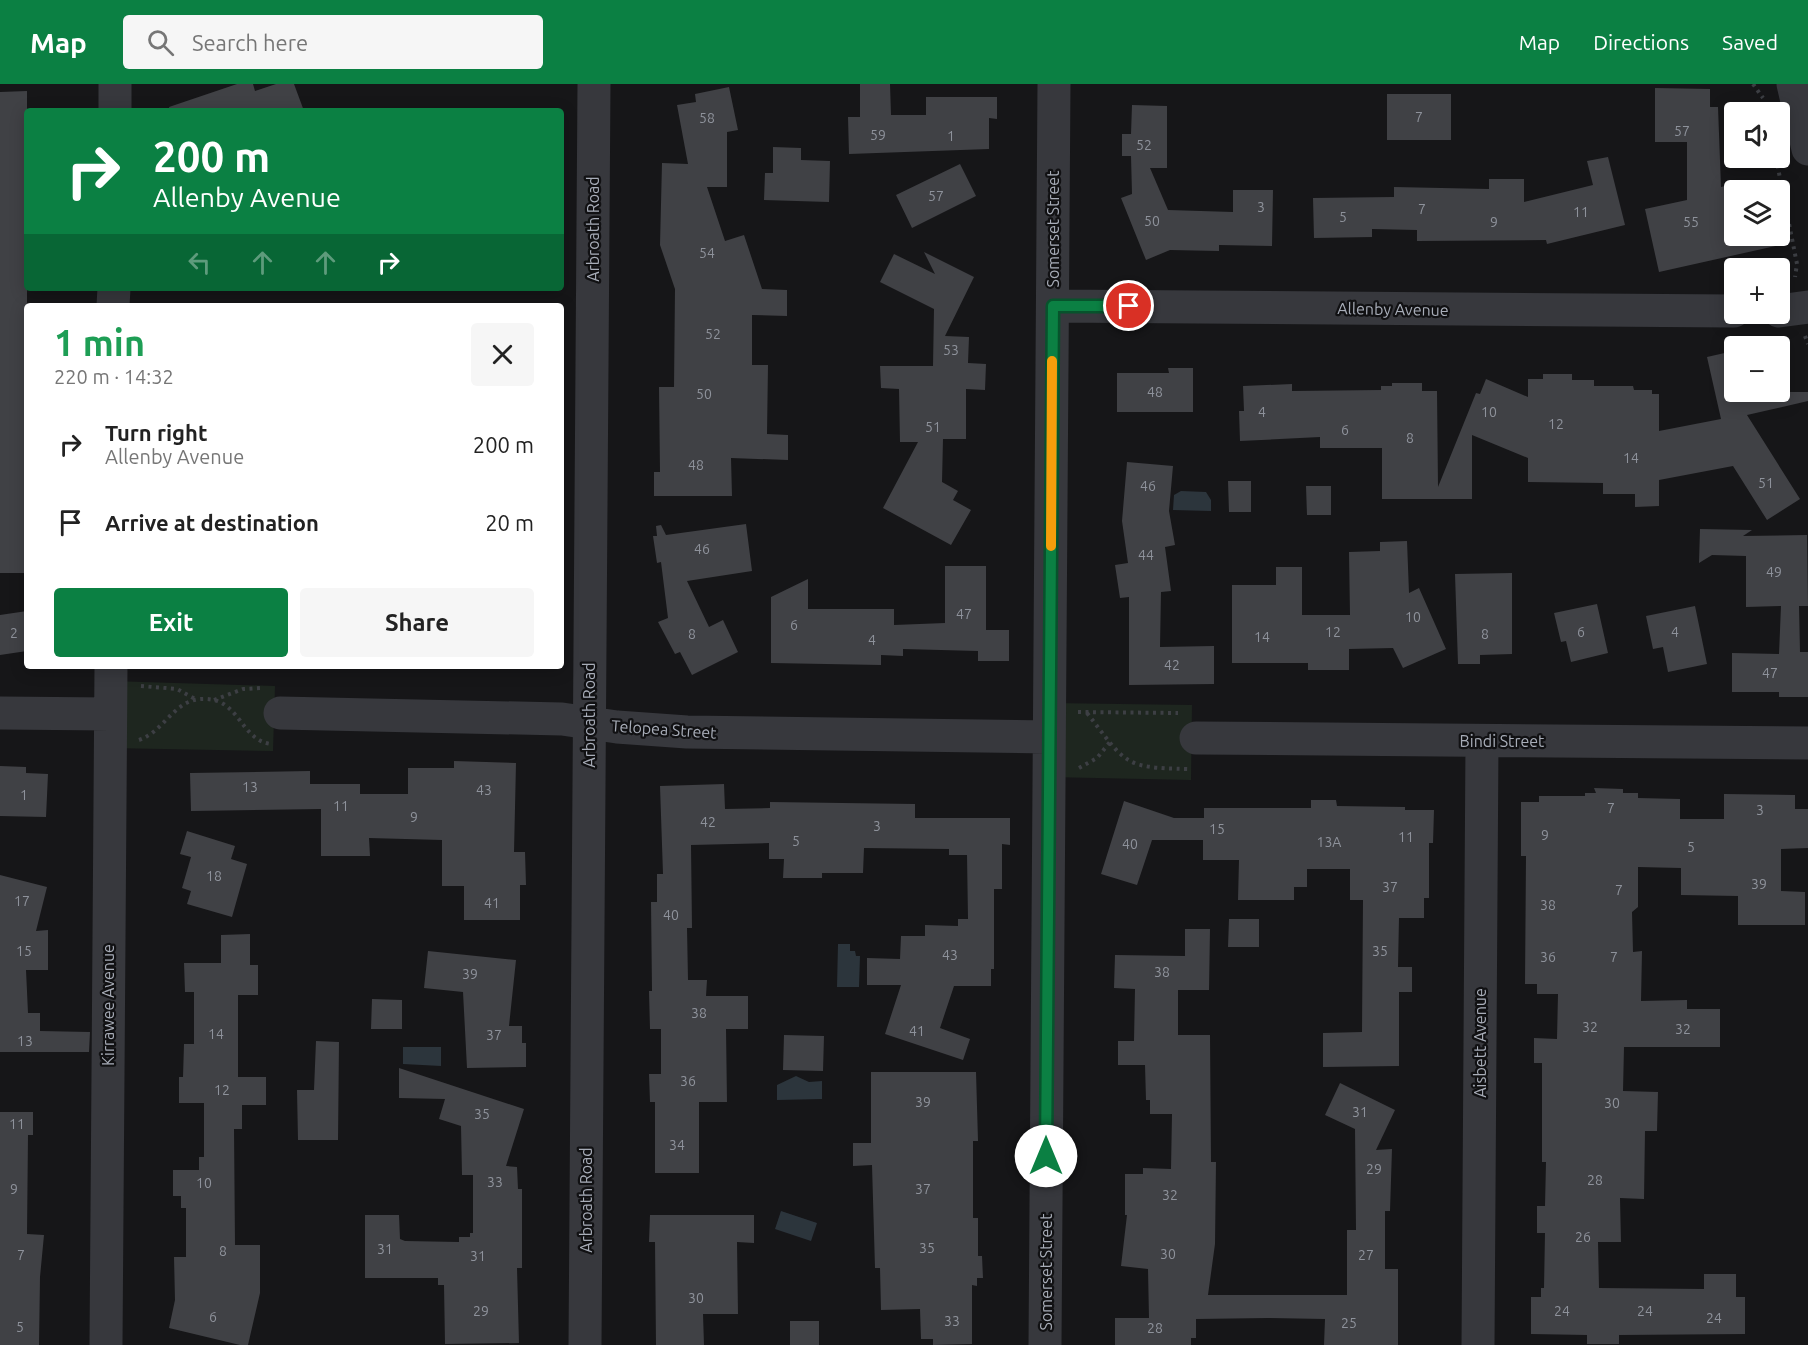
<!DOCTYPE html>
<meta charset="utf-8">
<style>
body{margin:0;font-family:Ubuntu,sans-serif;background:#f6f6f6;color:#222;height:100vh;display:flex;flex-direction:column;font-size:22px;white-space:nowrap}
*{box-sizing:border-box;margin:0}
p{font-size:20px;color:#767676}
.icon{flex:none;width:33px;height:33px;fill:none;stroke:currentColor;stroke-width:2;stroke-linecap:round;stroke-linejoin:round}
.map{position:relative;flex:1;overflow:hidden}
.details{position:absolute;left:24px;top:219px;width:540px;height:366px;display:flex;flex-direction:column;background:#fff;border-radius:6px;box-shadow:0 3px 15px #0003}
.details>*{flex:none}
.guide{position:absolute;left:24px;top:24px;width:540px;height:183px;border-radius:6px;box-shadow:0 3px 15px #0003;background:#0b8043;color:#fff;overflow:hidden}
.controls{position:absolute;left:1724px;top:18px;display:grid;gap:12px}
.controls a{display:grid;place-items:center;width:66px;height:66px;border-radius:6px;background:#fff;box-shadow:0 3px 15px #0003;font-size:30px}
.pin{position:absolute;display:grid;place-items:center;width:51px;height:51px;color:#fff;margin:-26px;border:3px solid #fff;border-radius:50%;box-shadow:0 2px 6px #0007}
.me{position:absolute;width:66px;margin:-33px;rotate:0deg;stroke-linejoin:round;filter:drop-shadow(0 0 4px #0008)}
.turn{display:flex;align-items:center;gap:21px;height:126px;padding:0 30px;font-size:27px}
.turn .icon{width:78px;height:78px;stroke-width:2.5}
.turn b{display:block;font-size:42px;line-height:51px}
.lanes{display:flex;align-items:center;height:57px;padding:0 30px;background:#0003;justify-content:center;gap:30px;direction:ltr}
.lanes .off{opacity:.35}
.round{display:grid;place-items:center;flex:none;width:63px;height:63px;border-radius:6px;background:#f6f6f6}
.head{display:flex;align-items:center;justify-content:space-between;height:102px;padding:0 30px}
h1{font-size:36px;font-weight:600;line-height:45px;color:#1e9e55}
.cta{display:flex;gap:12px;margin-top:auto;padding:12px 30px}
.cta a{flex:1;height:69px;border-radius:6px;background:#0b8043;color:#fff;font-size:24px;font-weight:600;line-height:69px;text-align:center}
.cta a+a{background:#f6f6f6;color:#222}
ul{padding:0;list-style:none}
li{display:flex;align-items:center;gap:18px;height:78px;padding:0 30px}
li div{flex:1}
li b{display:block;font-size:22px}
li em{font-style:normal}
header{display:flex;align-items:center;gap:36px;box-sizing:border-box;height:84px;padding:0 30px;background:#0b8043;color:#fff}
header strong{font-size:28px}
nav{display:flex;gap:33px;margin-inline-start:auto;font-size:21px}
.search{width:420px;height:54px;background:#f6f6f6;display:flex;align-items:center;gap:15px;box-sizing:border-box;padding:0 21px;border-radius:6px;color:#767676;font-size:22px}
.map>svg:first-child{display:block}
.green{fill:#1e261f}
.water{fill:#2c353c}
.building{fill:#404145}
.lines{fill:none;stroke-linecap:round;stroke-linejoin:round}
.path{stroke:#3d3f44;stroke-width:4;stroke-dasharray:3 4.5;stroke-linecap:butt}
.minor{stroke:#37383d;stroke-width:33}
.tertiary{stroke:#37383d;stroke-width:33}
.route-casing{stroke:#07532c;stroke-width:15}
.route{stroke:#0b8043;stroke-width:10}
.slow{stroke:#f59e0b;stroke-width:10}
.labels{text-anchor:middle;stroke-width:4.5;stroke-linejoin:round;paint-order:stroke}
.number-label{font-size:14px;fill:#8e929b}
.street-label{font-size:16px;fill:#a8adb8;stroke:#111113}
</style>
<header>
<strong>Map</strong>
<div class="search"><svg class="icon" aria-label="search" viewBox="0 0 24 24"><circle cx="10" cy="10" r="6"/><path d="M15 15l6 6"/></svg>Search here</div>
<nav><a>Map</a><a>Directions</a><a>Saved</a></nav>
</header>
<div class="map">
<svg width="1808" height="1261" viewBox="0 0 1808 1261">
<rect width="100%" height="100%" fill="#161618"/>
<path class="green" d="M111,597L275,602L273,667L110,664Z
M1050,619L1192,621L1191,696L1049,693Z"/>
<path class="water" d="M1181,407L1206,408L1211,416V427L1173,426L1174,411Z
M838,860H850V867H855L856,872H860L859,903H837Z
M403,963H441V982L403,980Z
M796,992L809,998L822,997V1015L777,1016V1001Z
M781,1127L817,1139L811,1157L775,1145Z"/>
<path class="building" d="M237,0H253L255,7L276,0H294L304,27H170L169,23Z
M860,0H890L891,31H926V13H997V35L989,34V65L849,70L848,33H860Z
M729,3L738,46L727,48V103H707L725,157L744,151L762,205L787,206V232L752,231V281H768L767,350L788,351V376L731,374L732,412H654V388H660L659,303H674L675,205L660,161L662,79L688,80L677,21L696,18L695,10Z
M1655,4L1710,5V23H1718L1721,103L1734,100V152H1779L1780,161L1659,188L1645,125L1687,116V58H1655Z
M27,7V489H0V8Z
M1387,10H1451V56H1387Z
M1132,21L1167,22V84H1150L1168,126L1233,128V106H1273L1272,162L1219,161V167L1170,166L1146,176L1121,114L1132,110L1131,72H1122V50H1131Z
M773,63L801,64V76L830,77L829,118L764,116L765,89H773Z
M1608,73L1625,141L1547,160L1546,156L1417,157V146L1372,145V153L1314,154L1313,114L1394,113V103L1489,105V95H1524V118L1593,101L1587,77Z
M960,80L976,112L912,144L896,111Z
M924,168L974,193L945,252L969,253L968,279L986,280L985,306L966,305V355H943L942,398L958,407L953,416L971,426L951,461L883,424L918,358H900L899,305L881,304L880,282H933L934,225L880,198L894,170L935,190Z
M1729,268L1730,275H1734V308H1808V317L1747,331L1800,415L1767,436L1733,382L1659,396V422L1635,423V410H1603V399L1528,398V374L1472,351V415H1382V364H1320V353L1240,357L1239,327H1244L1243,302L1292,300V307L1381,306V302H1392V299H1422V307H1437L1438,403L1476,309L1480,310L1486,295L1528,313V295H1543V290H1572V296H1594V302H1633L1634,306H1652V310H1659V347L1721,335L1707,273Z
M1168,284H1193V328H1117V289H1169Z
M1127,378L1173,382L1169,427L1175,461L1165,463L1171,507L1161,508L1160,563L1214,562V600L1129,601V513L1120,514L1115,481L1128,479L1122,437Z
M1228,397H1251V428H1229Z
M1306,402H1331V431H1307Z
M746,440L752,487L687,497L709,543L723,536L738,568L692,591L680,568L675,570L658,538L668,534L661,478L657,479L653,452H657L656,442L661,441L666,451Z
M1700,445L1752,446L1743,452L1807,451L1808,522H1799L1800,568H1808V613H1779V608H1732V569L1779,570L1781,522L1746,523V472L1712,471L1699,479Z
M1407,457L1409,509L1419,504L1446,565L1403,584L1393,564L1349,565V586H1308V579H1232V501H1276V483H1302V531H1350L1349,468L1380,467V458Z
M945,482H986V546H1009V577H978V567L903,565V572L881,571V581L771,579V513L808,495V525H894V541L945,539Z
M1512,489V570L1480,571V580H1458L1455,490Z
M1597,520L1608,569L1571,578L1566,557L1561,558L1554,529Z
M1695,522L1707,580L1668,588L1663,563L1653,565L1646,532Z
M27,527V567L0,571V531Z
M454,677L516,679L514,768H525L526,801H520V836H464V802H442V756L369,754L370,772H321V725L191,727L190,689L310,687V700H360V710H408V684H454Z
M0,682L26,683V689L48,690L46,733L0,732Z
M724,700L725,725L770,724V718L915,720V734H1010V761L1002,760V805H994V885H991V902H954L940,944L970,955L963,976L885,950L901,901H867V874L900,875L901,852H925V841L958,842V835H968L967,771H949V765L864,764L863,789H822V794H783L784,775H769V759L691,761L692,844H687L688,896H707L706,912H748V945H726L727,1018H699V1089H655V1018H650L649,990H661V945H650L649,907H652L651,818H657V790H663L660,702Z
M1594,704L1623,705V709H1638V714L1680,715V735H1724V710L1795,711V725H1808V764L1781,765V807L1805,808V841H1738V812L1681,811V784L1638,783V823L1632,828L1633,868L1642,867L1641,917L1687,916V925H1720V963H1624L1623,1007L1658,1008L1657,1047H1645L1644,1115L1620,1114L1621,1158H1598L1599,1204L1704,1205V1190H1736V1213H1745V1250L1619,1251V1260H1587V1251L1531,1250V1213H1541V1204H1544L1545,1149H1537V1122H1545L1546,1078H1542V979H1534V954L1557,955L1558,910H1537V900H1525L1526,772H1521V718H1539V712H1585V709H1596Z
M1311,716H1336L1337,722L1405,723V726H1434L1433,759H1429V814H1424V834H1399L1398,883H1412V908H1399V982L1323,983V949L1362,948L1363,816H1350V785H1307V803H1294V816H1238L1239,776H1203V756H1152L1137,801L1101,790L1124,717L1174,734H1204V724H1311Z
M187,747L235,762L231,775L247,780L232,833L187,820L191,807L182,804L191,773L180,770Z
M0,791L47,803L36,847L48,846V886H26L28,929H40V947L90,948L89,968H0Z
M1229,835H1259V863H1228Z
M1185,845H1210L1209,906H1178V951H1210L1211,1078H1216L1215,1160L1208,1211H1347V1146H1356L1355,1045L1325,1031L1340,999L1395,1026L1376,1066L1392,1065L1390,1127H1385V1185H1398V1261H1324L1325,1235L1268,1234L1196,1235V1254H1191V1261H1115V1234H1149L1148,1185L1121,1182L1127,1131H1125V1090H1143V1084L1171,1085L1172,1030H1150V1016H1146L1145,981H1118V957H1134L1135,905L1114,904L1115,871L1185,872Z
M250,850V881H258V911H238V993H266V1021H242V1045H234L235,1161H260V1209L248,1261H240L169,1244L175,1216L174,1173H186V1124H181V1112H173V1086H199V1073H204V1019H179V993H183L184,960H194V908H185L184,879H221V851Z
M428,867L516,876L509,942H522V959H526V983L467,984L463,908L424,904Z
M372,915L402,916V945H371Z
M784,951L824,952L823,987L783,986Z
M316,957L339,958L338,1056H298L297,1006H314Z
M399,984L524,1025L506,1082L517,1083L518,1105H522V1184H517L519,1259L445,1260L444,1201H438V1194H365V1131H399L400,1155L405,1157L459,1158V1153H470V1149H473V1091H462L461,1042L439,1035L445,1015L399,1014Z
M871,988H976L978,1057H973V1134H978V1172H982L983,1194H977V1202L972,1201V1260L933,1261V1255H921L920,1225L881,1226L880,1184H875L872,1081L853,1082V1059H871Z
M0,1028H33V1051H28L27,1150L44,1151L40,1193L39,1261H0Z
M650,1131H754V1159L737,1158L738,1230H703L704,1261H656L655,1158H649Z
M790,1237H819V1261H790Z"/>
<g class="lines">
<path class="path" d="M1753,0L1763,14
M1776,74L1797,180L1795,193
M1805,252L1808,260
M1744,256H1767
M141,602L177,605L197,616
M214,616L243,605L261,604
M1078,628L1178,629
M1087,629C1126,679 1122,684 1188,685
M139,656C168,646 175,608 214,616C240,622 244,658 272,660
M1079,684L1097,674L1110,658"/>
<path class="minor" d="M115,27V0
M113,222L114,204
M1053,222L1734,227
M1779,227L1808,223
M0,629L110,630
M280,629L562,635L617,643L687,648L1049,653
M1196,654L1808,659
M106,1261L111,582
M585,1261L594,0
M1045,1261L1054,0
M1478,1261L1482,657"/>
<path class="tertiary" d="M1793,0L1808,65"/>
</g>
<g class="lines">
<g class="route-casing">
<path id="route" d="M1046,1072L1053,222H1129"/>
</g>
<use href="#route" class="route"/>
<path class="slow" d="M1051,462L1052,277"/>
</g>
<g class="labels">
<g class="number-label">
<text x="1419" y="38">7</text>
<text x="707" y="39">58</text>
<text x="1682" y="52">57</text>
<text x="878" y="56">59</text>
<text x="951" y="57">1</text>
<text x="1144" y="66">52</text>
<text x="936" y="117">57</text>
<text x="1261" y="128">3</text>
<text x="1422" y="130">7</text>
<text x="1581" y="133">11</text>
<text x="1343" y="138">5</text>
<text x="1152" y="142">50</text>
<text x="1494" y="143">9</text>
<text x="1691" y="143">55</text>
<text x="707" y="174">54</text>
<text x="713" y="255">52</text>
<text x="951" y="271">53</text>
<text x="1155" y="313">48</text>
<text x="704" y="315">50</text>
<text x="1262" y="333">4</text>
<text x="1489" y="333">10</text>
<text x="1556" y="345">12</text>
<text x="933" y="348">51</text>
<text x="1345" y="351">6</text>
<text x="1410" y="359">8</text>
<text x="1631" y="379">14</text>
<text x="696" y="386">48</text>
<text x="1766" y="404">51</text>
<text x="1148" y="407">46</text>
<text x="702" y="470">46</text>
<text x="1146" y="476">44</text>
<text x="1774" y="493">49</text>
<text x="964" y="535">47</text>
<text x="1413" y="538">10</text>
<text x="794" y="546">6</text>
<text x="1333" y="553">12</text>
<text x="1581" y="553">6</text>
<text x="1675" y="553">4</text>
<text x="14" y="554">2</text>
<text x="692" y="555">8</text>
<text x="1485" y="555">8</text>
<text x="1262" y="558">14</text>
<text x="872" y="561">4</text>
<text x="1172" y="586">42</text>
<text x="1770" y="594">47</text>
<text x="250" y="708">13</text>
<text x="484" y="711">43</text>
<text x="24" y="716">1</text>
<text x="341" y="727">11</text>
<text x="1611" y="729">7</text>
<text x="1760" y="731">3</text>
<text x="414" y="738">9</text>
<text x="708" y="743">42</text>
<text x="877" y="747">3</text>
<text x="1217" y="750">15</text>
<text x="1545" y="756">9</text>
<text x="1406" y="758">11</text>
<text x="796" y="762">5</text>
<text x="1329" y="763">13A</text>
<text x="1130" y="765">40</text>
<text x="1691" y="768">5</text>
<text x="214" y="797">18</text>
<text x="1759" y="805">39</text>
<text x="1390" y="808">37</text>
<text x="1619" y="811">7</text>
<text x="22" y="822">17</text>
<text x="492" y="824">41</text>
<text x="1548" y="826">38</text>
<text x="671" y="836">40</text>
<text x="24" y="872">15</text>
<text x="1380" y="872">35</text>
<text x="950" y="876">43</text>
<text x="1548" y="878">36</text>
<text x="1614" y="878">7</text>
<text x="1162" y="893">38</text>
<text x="470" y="895">39</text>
<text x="699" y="934">38</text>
<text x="1590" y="948">32</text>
<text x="1683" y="950">32</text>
<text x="917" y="952">41</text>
<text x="216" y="955">14</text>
<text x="494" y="956">37</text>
<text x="25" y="962">13</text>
<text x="688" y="1002">36</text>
<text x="222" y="1011">12</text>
<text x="923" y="1023">39</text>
<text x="1612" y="1024">30</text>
<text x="1360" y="1033">31</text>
<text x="482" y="1035">35</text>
<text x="17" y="1045">11</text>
<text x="677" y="1066">34</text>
<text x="1374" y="1090">29</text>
<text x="1595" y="1101">28</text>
<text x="495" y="1103">33</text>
<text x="204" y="1104">10</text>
<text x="14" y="1110">9</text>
<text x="923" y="1110">37</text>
<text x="1170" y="1116">32</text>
<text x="1583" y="1158">26</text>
<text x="927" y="1169">35</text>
<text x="385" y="1170">31</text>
<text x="223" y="1172">8</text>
<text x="1168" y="1175">30</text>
<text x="21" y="1176">7</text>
<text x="1366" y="1176">27</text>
<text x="478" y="1177">31</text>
<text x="696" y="1219">30</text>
<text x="481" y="1232">29</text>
<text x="1562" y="1232">24</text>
<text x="1645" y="1232">24</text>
<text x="213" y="1238">6</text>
<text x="1714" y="1239">24</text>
<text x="952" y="1242">33</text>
<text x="1349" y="1244">25</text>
<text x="20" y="1248">5</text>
<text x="1155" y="1249">28</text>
</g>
<g class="street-label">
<text transform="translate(593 145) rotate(-90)" y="6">Arbroath Road</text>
<text transform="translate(1053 145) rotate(-90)" y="6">Somerset Street</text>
<text transform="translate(1393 225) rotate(1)" y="6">Allenby Avenue</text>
<text transform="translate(589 631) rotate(-90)" y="6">Arbroath Road</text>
<text transform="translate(664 645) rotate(4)" y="6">Telopea Street</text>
<text x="1502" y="663">Bindi Street</text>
<text transform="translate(108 921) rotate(-90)" y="6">Kirrawee Avenue</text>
<text transform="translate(1480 959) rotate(-90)" y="6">Aisbett Avenue</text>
<text transform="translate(586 1116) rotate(-90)" y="6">Arbroath Road</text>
<text transform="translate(1046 1188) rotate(-90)" y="6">Somerset Street</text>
</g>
</g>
</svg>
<div class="controls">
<a><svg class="icon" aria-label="sound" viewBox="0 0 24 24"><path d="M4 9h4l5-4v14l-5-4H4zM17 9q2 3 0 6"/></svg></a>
<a><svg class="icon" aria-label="layers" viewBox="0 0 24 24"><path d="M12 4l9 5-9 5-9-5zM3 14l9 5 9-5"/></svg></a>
<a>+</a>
<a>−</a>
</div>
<div class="pin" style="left:1129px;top:222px;background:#d93025"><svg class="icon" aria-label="arrive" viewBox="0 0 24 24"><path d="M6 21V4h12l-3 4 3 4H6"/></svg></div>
<svg class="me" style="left:1046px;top:1072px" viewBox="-20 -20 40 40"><circle r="19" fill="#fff"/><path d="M0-13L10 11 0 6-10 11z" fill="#0b8043"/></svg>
<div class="guide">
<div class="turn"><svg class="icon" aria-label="right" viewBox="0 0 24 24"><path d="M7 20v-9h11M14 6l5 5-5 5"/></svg><div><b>200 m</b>Allenby Avenue</div></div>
<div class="lanes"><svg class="icon off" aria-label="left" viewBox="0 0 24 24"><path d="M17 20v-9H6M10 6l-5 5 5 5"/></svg><svg class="icon off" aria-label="ahead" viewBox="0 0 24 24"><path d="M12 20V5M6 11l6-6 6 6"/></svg><svg class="icon off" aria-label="ahead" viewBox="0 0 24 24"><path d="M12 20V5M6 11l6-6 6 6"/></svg><svg class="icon" aria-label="right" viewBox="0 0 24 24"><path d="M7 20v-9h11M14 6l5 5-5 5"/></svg></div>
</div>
<section class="details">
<div class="head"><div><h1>1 min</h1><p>220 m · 14:32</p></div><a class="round"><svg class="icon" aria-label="close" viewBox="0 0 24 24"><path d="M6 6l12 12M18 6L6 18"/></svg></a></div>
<ul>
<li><svg class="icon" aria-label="right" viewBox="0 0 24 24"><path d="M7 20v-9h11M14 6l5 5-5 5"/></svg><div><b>Turn right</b><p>Allenby Avenue</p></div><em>200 m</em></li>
<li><svg class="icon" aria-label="arrive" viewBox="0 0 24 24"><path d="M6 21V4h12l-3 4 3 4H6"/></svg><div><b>Arrive at destination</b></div><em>20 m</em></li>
</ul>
<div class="cta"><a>Exit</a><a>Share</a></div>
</section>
</div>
